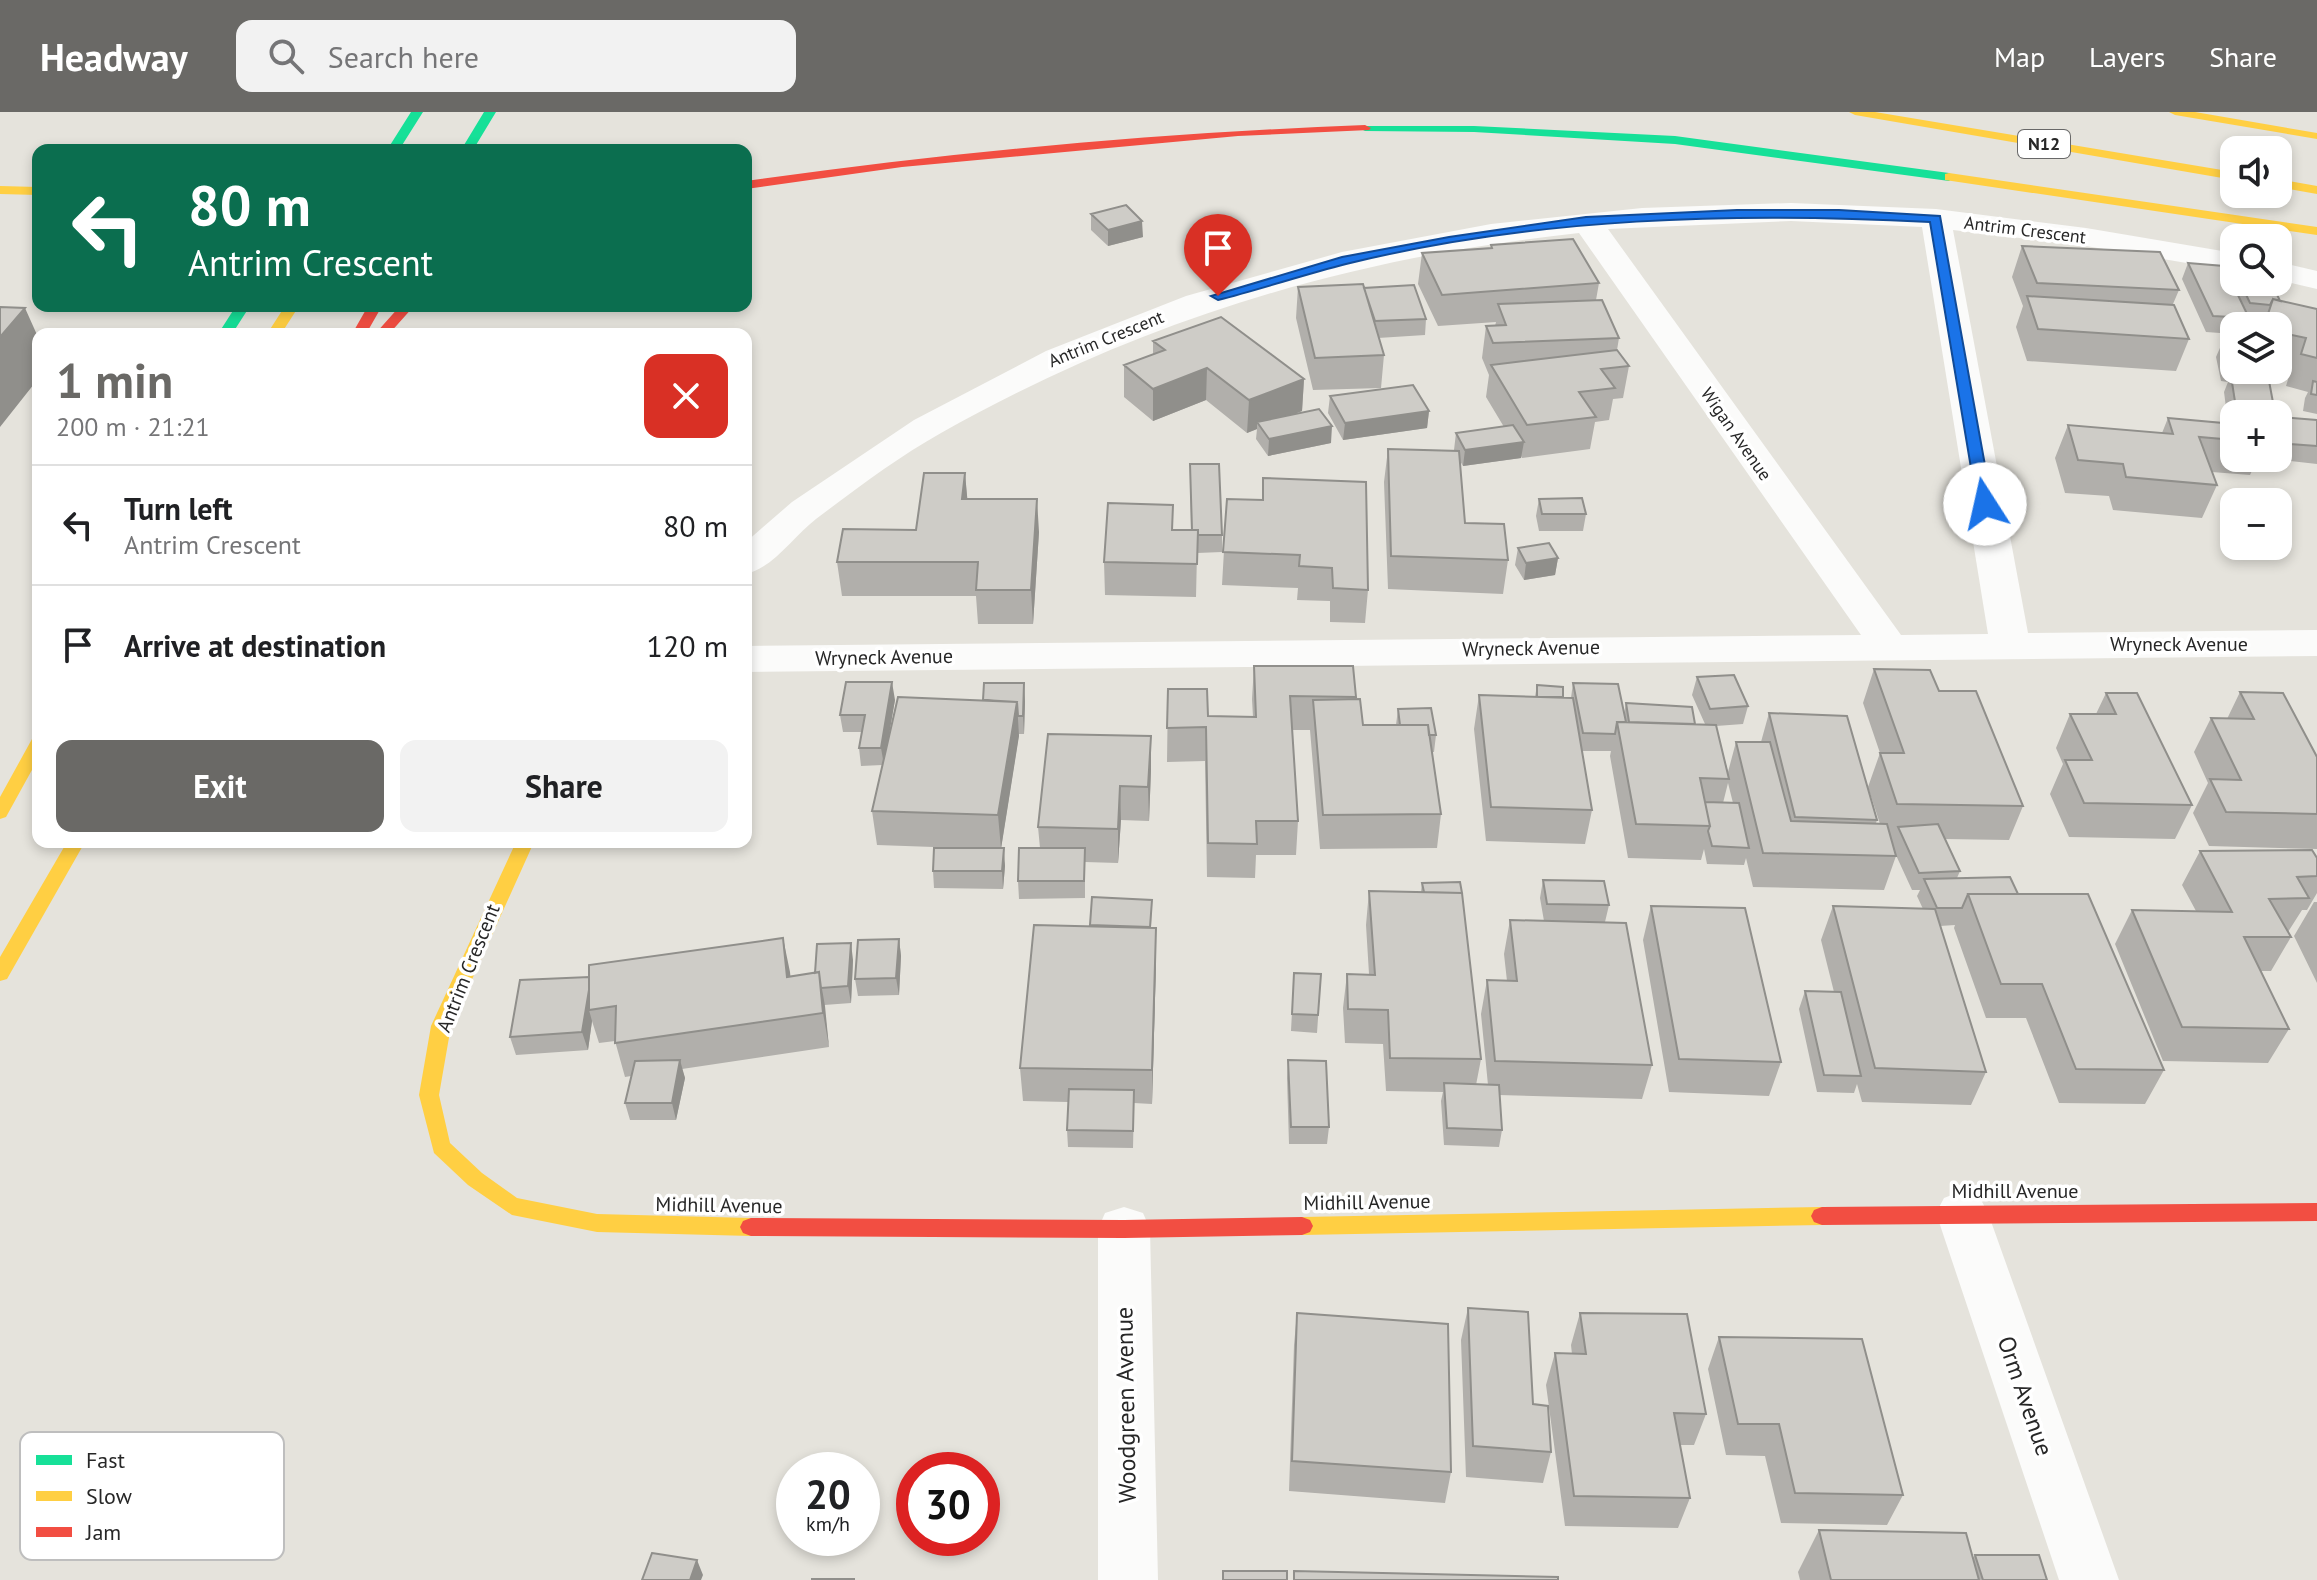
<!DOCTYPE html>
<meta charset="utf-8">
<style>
body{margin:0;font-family:"PT Sans",sans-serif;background:#f2f2f2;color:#202124;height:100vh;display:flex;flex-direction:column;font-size:30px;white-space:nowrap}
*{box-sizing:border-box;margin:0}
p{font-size:26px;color:#757577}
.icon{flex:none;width:44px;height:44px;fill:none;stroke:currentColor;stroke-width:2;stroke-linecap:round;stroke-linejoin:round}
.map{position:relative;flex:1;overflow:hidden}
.sheet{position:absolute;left:32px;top:216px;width:720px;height:520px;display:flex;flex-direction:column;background:#fff;border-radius:16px;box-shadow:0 4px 12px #0003}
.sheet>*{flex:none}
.top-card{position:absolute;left:32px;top:32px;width:720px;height:168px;border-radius:16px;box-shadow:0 4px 12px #0003;background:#0b6e4f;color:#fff;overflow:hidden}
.tools{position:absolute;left:2220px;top:24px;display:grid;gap:16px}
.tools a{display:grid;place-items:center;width:72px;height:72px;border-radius:16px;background:#fff;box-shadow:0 4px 12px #0003;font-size:40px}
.speed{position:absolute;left:776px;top:1340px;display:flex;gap:16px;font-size:40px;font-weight:700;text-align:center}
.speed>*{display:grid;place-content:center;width:104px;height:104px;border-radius:50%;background:#fff;box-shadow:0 4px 12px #0003;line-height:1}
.speed small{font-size:20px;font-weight:400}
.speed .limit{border:12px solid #d22;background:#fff;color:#111}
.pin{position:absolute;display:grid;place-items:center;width:68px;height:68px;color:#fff;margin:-82px -34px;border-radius:50% 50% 50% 0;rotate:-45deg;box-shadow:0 0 8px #0007}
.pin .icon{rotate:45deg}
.me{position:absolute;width:88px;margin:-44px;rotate:350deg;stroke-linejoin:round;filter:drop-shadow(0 0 6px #0008)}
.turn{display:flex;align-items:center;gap:28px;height:168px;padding:0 24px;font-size:36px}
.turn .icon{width:104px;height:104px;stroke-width:2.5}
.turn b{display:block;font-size:56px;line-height:68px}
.round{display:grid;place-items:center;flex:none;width:84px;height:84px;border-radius:16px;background:#f2f2f2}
.head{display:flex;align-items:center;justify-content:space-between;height:136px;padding:0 24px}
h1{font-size:48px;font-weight:800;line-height:60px;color:#6a6966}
.action{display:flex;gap:16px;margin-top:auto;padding:16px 24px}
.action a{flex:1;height:92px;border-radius:16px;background:#6a6966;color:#fff;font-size:32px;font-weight:800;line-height:92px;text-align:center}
.action a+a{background:#f2f2f2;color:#202124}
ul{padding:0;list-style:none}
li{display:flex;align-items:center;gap:24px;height:120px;padding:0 24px;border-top:2px solid #e0e0e0}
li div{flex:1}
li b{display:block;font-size:30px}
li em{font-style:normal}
header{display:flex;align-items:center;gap:48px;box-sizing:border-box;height:112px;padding:0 40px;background:#6a6966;color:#fff}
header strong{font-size:38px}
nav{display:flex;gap:44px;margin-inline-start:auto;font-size:28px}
.search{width:560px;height:72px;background:#f2f2f2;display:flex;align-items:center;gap:20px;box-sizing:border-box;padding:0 28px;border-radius:16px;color:#757577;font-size:30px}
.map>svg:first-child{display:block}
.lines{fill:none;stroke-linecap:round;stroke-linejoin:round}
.street{fill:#fbfbfa;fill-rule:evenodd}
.fast{fill:#16e098;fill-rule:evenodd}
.slow{fill:#ffcf43;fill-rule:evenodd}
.jam{fill:#f24e42;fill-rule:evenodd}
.wall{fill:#b1afab;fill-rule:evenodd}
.shaded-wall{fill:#908f8b}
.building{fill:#ceccc7;stroke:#908f8b;stroke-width:2}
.route{fill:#1a73e8;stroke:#114b97;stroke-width:2}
.labels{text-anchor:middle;stroke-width:7;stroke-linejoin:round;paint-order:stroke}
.shield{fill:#fff;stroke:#686868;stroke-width:2}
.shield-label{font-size:18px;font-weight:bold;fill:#272727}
.far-street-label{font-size:18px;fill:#272727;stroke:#fff}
.street-label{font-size:20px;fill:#272727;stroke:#fff}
.near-street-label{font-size:24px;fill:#272727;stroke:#fff}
.key{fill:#fff;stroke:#bebebe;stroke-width:2}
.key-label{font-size:22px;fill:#272727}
</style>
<header>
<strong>Headway</strong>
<div class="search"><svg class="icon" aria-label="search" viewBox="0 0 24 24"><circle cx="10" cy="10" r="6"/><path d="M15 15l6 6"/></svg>Search here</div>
<nav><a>Map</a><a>Layers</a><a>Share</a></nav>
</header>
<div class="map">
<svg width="2317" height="1468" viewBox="0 0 2317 1468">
<rect width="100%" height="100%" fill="#e5e3dc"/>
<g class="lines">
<path class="street" d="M1791,91L1936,97L2086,116L2234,141V159L2086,134L1953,118L2028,521L2317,518V544L746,560V534L1861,523L1579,121C1348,146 1144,207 941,321C898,345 856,377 816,407C794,424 773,456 746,462V430L792,390L914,308L1046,239L1186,184L1342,140L1491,112L1642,96ZM1791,109L1922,115L1988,522L1901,523L1608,117Z
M2278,150L2317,159V177L2278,168Z
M1962,1079L1980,1086L1988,1101L2119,1468H2059L1936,1101L1944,1086Z
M1124,1095L1143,1101L1150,1117L1158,1468H1098V1117L1105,1101Z"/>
<path class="fast" d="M411,0H423L399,38H387Z
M484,0H496L473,38H461Z
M1361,14H1474L1675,24L1949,61L1955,65L1949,69L1675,32L1474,20L1365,19L1359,16Z
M236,194H250L232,222H218Z"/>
<path class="slow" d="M1849,0H1875L2234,60V68L1855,3Z
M2169,0H2195L2317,21V27L2175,3Z
M1949,61L2317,115V123L1945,68V62Z
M2278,67L2317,74V82L2278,75Z
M0,74L38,75V83L0,82Z
M285,194H299L281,222H267Z
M38,625V647L6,705L0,707V685L32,627Z
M67,730H85L7,867L0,869V845Z
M516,730H534L451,914L439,983L450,1031L482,1061L517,1086L597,1102L751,1106L759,1109L762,1115L759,1121L751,1124L597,1120L512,1103L468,1073L434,1041L419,983L431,914Z
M1822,1095L1830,1098L1833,1104L1830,1110L1822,1113L1302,1123L1294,1120L1291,1114L1294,1108L1302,1105Z"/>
<path class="jam" d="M1365,13L1371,16L1369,18L1238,24L902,55L746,77V69C951,40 1158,21 1365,13Z
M368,194H382L366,222H352Z
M400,194H414L389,222H375Z
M2317,1091V1109L1822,1113L1814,1110L1811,1104L1814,1098L1822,1095Z
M1302,1105L1310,1108L1313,1114L1310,1120L1302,1123L1124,1126L751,1124L743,1121L740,1115L743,1109L751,1106L1124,1108Z"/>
</g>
<path class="wall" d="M1091,102L1143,125L1108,134L1091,118Z
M1491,133L1599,171L1596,188L1619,226L1617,238L1629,254L1623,286L1613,287L1609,308L1595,310L1590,337L1522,346L1521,344V346L1463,354L1460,349L1465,411L1508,448L1503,482L1388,477L1384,370L1388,337L1454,339V338L1456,321L1504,315L1486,285L1489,263L1482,246L1486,214H1495L1496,210L1438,214L1418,172L1422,141L1491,136Z
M2022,134L2179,178L2173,192L2189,227L2176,259L2027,249L2016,215L2023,194L2012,165Z
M2188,151L2238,184L2242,174L2280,189L2317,197V302L2303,299L2305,286L2308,280L2286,274L2291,258L2278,255V214H2261L2263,209L2249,208L2246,214H2234V222L2206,220L2182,167Z
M1298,175L1364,176L1426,207L1425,223L1378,226L1384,243L1381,276L1313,278L1296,206Z
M1153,229L1304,267L1302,299L1294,302L1331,331L1268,344L1256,327L1257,317L1247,321L1206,288L1153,309L1124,285V253L1153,242Z
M2223,229L2234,230V258H2254L2250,267L2275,301L2234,302V346H2258L2250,363L2212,360L2217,373L2202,406L2113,398L2109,384L2065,381L2055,346L2068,313L2162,321L2168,306L2228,311L2224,280L2228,270L2221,269L2216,245Z
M1330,284L1429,299L1427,316L1343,328L1328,301Z
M2281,305L2317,308V352L2282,348L2278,335V312Z
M1190,352L1222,423V440L1197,441L1196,485L1105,483L1104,450L1173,418H1191Z
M965,361L967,387L1039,420L1033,512H978L976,484H842L837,450L916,418Z
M1227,387L1368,478L1365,511L1330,510V489L1297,488L1298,476L1222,473Z
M1539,387L1586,402L1583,419H1539L1536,404Z
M1518,436L1558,446L1555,463L1524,468L1515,453Z
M1254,554L1356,585L1363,613H1396L1398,597L1436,623L1434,640H1432L1441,702L1437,736L1320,737L1310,618H1292L1298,709L1296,743H1256L1255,766L1207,765L1205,649L1167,650L1168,577L1208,604L1253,605L1252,587Z
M1874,557L1939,579L2023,694L2009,728L1945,727L1960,759L1957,766L2018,782L2164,958L2145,992L2059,991L2026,906H1986L1954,816L1955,813L1940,814L1986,960L1971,993L1862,990L1857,972L1854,981L1817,980L1799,897L1805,879L1834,880L1821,828L1833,794L1923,797L1917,784L1920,778H1912L1895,741L1896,744L1884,778L1753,775L1746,746L1744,753L1707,752L1704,737L1701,748L1628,746L1610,644L1611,639H1582L1592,698L1585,732L1486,729L1474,617L1479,583L1535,585L1537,573L1563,585L1571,586L1573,571L1624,602L1626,591L1695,612H1705L1692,583L1697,565L1748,594L1743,612L1716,614L1728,660L1736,630H1761L1769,601L1877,708L1876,711L1880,712L1868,675L1880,641L1863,591ZM1728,671L1733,691H1723Z
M2240,580L2317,645V737L2209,734L2193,701L2208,671L2194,640L2211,606L2227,607Z
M2106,581L2192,693L2175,727L2069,725L2050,682L2063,652L2056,636L2070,602H2096Z
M895,588L887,631L983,588L1025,589L1024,622H1019L1001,736L1005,754L1003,777L934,776L933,759L962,736L877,733L872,699L882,653L861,654L859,636L862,620H843L840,603Z
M1151,624V658L1149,709L1121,708L1118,751L1085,750V786L1019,787L1018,769L1040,736L1038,715Z
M2200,739L2317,746V781L2307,798H2302L2288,820L2291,825L2271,859H2261L2289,917L2268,951L2163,949L2115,832L2132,798L2196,799L2182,773Z
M1543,768L1609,793L1605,810L1652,953L1642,987L1499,983L1502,1018L1499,1035L1444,1033L1441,989L1443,980L1386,979L1383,932L1345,931L1343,896L1347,862H1369L1366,813L1369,779L1421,780L1422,771L1481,947L1476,973H1488L1481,902L1487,868L1507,869L1504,842L1510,808L1544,809L1540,786Z
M1092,785L1152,788L1151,816L1156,850L1152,992L1134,991L1133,1036L1068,1035L1067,1018L1068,990L1023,989L1020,956L1090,814Z
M2314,790H2317V871L2294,824Z
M1651,794L1781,950L1769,984L1669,980L1643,828Z
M899,827L901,844L899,883L858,884L855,867Z
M853,848L851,891L824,893L829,935L682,957L685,966L676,1008H630L625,991L631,964L625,965L615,929L599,931L592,909L588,938L516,943L510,925L589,865L790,864L815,861Z
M1294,861L1321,862L1317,921L1291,919Z
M1288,948L1329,1015L1327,1032H1289L1287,966Z
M1468,1196L1533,1292L1551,1340L1543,1371L1466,1365L1461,1228Z
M1297,1201L1451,1360L1445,1391L1289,1379L1294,1233Z
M1580,1201L1706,1302L1694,1333H1680L1690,1386L1678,1416L1565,1414L1546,1273L1555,1241L1572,1242L1571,1233Z
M1719,1225L1903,1383L1887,1413L1781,1411L1765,1344L1726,1343L1708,1257Z
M1819,1418L1973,1446L1975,1443L2047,1468H1800L1798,1460Z"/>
<path class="shaded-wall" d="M1142,109L1143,125L1108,134V118Z
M25,196L38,225V267L0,315V225Z
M1207,256L1206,288L1153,309V277Z
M1304,267L1302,299L1261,315L1257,310V317L1247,321L1249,288Z
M1429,299L1427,316L1343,328L1345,311Z
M1332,314L1331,331L1268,344L1269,327Z
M1524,330L1521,346L1463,354L1465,338Z
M965,361L968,394L962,387Z
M1037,387L1039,420L1033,512L1031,478Z
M1558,446L1555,463L1524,468L1526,451Z
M892,570L895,588L884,653L881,636Z
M1024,571L1025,589L1024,622L1023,604Z
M1017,590L1019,624L1001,737L998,703Z
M1151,624V658L1149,709L1148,675Z
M1120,674L1121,708L1118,751V717Z
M1004,736L1005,754L1003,777L1002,759Z
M1156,816V850L1152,992V958Z
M783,826L790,860L794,899L787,865Z
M899,827L901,844L899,883L896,866Z
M851,831L853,848L851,891L848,874Z
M819,860L825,894L829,935L823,901Z
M591,864L589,898L592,909L588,938L582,920Z
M680,948L685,966L676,1008L672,991Z
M697,1448L703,1463L701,1468H690Z"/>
<path class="building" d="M1126,93L1142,109L1108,118L1091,102Z
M1573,127L1599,171L1442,183L1422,141L1492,136L1491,133Z
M2022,134L2160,140L2179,178L2037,171Z
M2188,151L2224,154L2249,206L2213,204Z
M1363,172L1384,243L1315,246L1298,175Z
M1414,173L1426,207L1375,209L1364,176Z
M2242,174L2274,176L2280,189L2273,187L2270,193L2250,191Z
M2027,184L2174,193L2189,227L2038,217Z
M2273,187L2317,197V246L2301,242L2306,226L2278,220V214H2264Z
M1602,188L1619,226L1493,231L1486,214L1506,213L1498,192Z
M0,195L25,196L0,225Z
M1221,205L1304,267L1249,288L1207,256L1153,277L1124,253L1165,238L1153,229Z
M2223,229L2234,230V253L2228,252Z
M1617,238L1629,254L1601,257L1615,276L1579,280L1596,305L1527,313L1491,253Z
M2231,264L2269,269L2275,301L2236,296Z
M2313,269L2317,270V283L2311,282Z
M1413,273L1429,299L1345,311L1330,284Z
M1319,297L1332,314L1269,327L1257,310Z
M2281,305L2317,308V334L2290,332Z
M2168,306L2234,312V328L2199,325L2217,373L2126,365L2123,352L2078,348L2068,313L2173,322Z
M1513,313L1524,330L1465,338L1456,321Z
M1388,337L1459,339L1465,411L1504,412L1508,448L1391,444Z
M1190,352H1219L1222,423H1198V418H1192Z
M924,361H965L962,387H1037L1031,478H976L978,450H837L843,417L916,418Z
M1263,366L1366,370L1368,478L1333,476L1332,456L1299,454L1300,443L1223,440L1227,387L1263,388Z
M1582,386L1586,402H1542L1539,387Z
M1108,391L1173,393L1172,418H1198L1197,452L1104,450Z
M1549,431L1558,446L1526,451L1518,436Z
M1254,554H1353L1356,585L1290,584L1298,709H1256L1257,732L1208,731L1206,615L1167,616L1168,577H1207L1208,604L1256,605Z
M1874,557L1930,558L1939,579H1976L2023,694L1897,692L1880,641H1904Z
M1734,563L1748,594L1710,597L1697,565Z
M846,570H892L881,636H859L865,603H840Z
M984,571H1024L1023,604H1018L1017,590L983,588Z
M1573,571L1618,572L1626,610H1617L1615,622L1583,621Z
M1537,573L1563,575V585H1537Z
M2240,580L2283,581L2317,645V702L2226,700L2210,667L2241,668L2211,606L2254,607Z
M2106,581H2137L2192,693L2084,691L2065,648H2092L2070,602H2116Z
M1479,583L1573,586L1592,698L1491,695Z
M898,585L1017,590L998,703L872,699Z
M1360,587L1363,613H1428L1441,702L1323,703L1313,588Z
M1626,591L1692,595L1695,612L1629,610Z
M1431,596L1436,623H1429L1428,613H1400L1398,597Z
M1769,601L1847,604L1877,708L1795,705Z
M1617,610L1716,613L1729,667L1700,666L1710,714L1636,712Z
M1048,622L1151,624L1148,675L1120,674L1118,717L1038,715Z
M1736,630H1770L1791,709L1887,712L1896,744L1763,741Z
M1705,690L1739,691L1749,736L1712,734L1708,719L1710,714Z
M1938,712L1960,759L1919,761L1898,715Z
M934,736H1004L1002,759H933Z
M1019,736H1085L1084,769H1018Z
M2312,738L2317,746V764L2297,765L2309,786L2269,787L2291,825H2244L2289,917L2182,915L2132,798L2232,800L2200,739Z
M2010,765L2018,782H1968L1962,796H1937L1924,767Z
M1543,768L1604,769L1609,793L1547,792Z
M1460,770L1462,781L1424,780L1422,771Z
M1369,779L1462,781L1481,947L1390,946L1388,898L1348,897L1347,862L1375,863Z
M1968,782H2088L2164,958L2076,957L2042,872H2001Z
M1092,785L1152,788L1150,815L1090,813Z
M1651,794L1745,796L1781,950L1679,947Z
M1833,794L1935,797L1986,960L1875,956Z
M1510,808L1626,811L1652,953L1495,949L1487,868L1517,869Z
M1034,813L1156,816L1152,958L1020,956Z
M783,826L787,865L819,860L823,901L615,931L616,894L589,898V853Z
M899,827L896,866L855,867L858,828Z
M851,831L848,874L821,876L819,860L815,861L817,832Z
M1294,861L1321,862L1318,903L1292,902Z
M589,865V878L582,920L510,925L520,868Z
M1805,879L1841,880L1861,964L1824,963Z
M680,948L672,991H625L635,949Z
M1288,948L1326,949L1329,1015H1291Z
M1444,971L1499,973L1502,1018L1447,1016Z
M1069,977L1134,978L1133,1019L1067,1018Z
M1468,1196L1528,1200L1533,1292L1548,1294L1551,1340L1473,1334Z
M1297,1201L1448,1212L1451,1360L1292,1349Z
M1580,1201L1687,1202L1706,1302L1674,1301L1690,1386L1574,1384L1555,1241L1586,1242Z
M1719,1225L1862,1227L1903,1383L1795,1381L1779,1312H1738Z
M1819,1418L1966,1421L1979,1468H1831Z
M652,1441L697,1448L690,1468H642Z
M1975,1443H2039L2047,1468H1983Z
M1223,1459H1287V1468H1223Z
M1294,1459L1558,1465V1468H1294Z
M812,1467H854V1468H812Z"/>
<path class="route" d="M1737,98H1839L1940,104L1992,392L1990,395L1985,397L1977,392L1930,110C1736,100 1536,105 1346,152C1303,163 1261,177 1218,188L1211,184L1342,145L1449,125L1586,105Z"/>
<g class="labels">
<rect class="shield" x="2018" y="18" width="52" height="28" rx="6"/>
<g class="shield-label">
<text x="2044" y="38">N12</text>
</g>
<g class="far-street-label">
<text transform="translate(2025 118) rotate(7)" y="6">Antrim Crescent</text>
<text transform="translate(1106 227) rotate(-22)" y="6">Antrim Crescent</text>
<text transform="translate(1736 322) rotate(55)" y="6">Wigan Avenue</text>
</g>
<g class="street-label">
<text x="2179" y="539">Wryneck Avenue</text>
<text transform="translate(1531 536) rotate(-1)" y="7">Wryneck Avenue</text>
<text transform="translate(884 545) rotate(-1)" y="7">Wryneck Avenue</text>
<text transform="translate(468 856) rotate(-68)" y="7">Antrim Crescent</text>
<text x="2015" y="1086">Midhill Avenue</text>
<text transform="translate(1367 1090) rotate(-1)" y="7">Midhill Avenue</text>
<text transform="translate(719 1093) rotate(1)" y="7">Midhill Avenue</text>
</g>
<g class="near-street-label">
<text transform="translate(2025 1284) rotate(71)" y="8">Orm Avenue</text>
<text transform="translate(1126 1293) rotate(-91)" y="8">Woodgreen Avenue</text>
</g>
</g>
<rect x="20" y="1320" width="264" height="128" rx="12" class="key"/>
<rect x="36" y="1343" width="36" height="10" fill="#16e098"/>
<rect x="36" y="1379" width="36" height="10" fill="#ffcf43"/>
<rect x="36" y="1415" width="36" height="10" fill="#f24e42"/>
<g class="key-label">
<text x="86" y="1356">Fast</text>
<text x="86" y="1392">Slow</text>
<text x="86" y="1428">Jam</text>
</g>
</svg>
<div class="tools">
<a><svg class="icon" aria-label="sound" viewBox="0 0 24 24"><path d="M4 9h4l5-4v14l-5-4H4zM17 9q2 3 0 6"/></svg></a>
<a><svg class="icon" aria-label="search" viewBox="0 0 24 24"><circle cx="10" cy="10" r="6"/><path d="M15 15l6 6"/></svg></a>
<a><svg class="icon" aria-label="layers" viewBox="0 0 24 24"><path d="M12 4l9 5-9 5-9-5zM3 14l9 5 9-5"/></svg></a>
<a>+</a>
<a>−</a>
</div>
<div class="speed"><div>20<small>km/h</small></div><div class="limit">30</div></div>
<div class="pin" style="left:1218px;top:184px;background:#d93025"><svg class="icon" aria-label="arrive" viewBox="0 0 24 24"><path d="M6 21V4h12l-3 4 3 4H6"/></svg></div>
<svg class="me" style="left:1985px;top:392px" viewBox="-20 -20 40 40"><circle r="19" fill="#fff"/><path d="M0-13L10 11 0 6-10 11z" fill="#1a73e8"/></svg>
<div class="top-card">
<div class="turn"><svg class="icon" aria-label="left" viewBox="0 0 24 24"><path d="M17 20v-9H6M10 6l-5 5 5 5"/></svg><div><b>80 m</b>Antrim Crescent</div></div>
</div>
<section class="sheet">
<div class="head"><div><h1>1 min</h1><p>200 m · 21:21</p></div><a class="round" style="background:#d93025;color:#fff"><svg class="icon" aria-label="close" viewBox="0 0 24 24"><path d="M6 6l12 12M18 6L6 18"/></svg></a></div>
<ul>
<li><svg class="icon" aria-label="left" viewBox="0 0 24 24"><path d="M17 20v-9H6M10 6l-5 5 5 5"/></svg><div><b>Turn left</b><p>Antrim Crescent</p></div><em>80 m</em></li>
<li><svg class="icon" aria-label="arrive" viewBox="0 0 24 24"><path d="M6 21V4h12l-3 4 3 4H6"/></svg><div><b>Arrive at destination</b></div><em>120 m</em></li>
</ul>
<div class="action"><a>Exit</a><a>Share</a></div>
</section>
</div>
